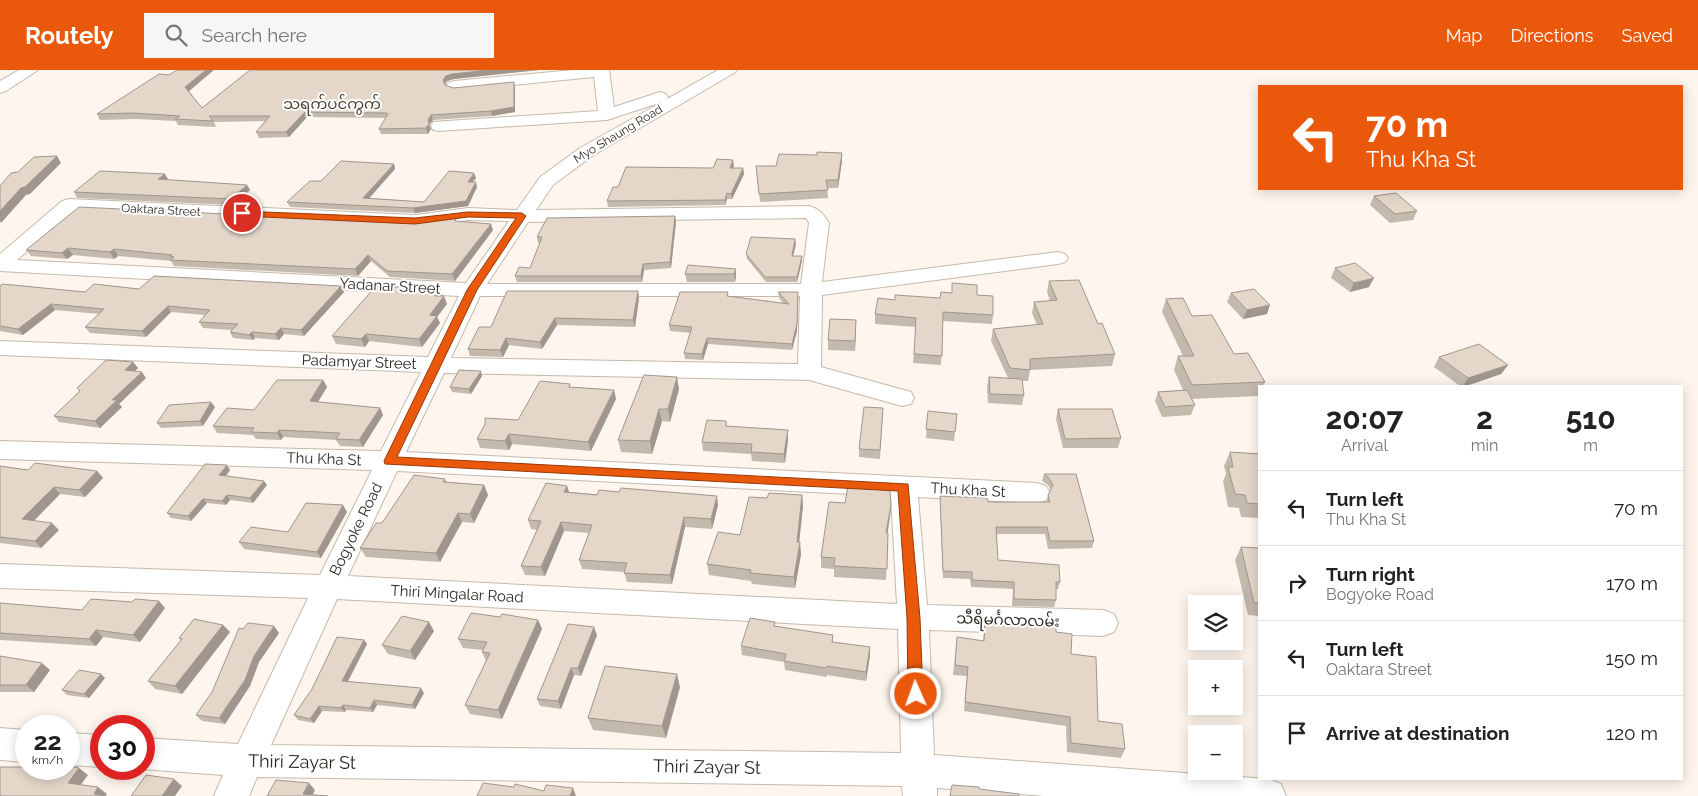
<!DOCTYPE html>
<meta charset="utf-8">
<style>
body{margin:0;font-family:Raleway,"Noto Sans Myanmar",sans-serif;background:#f6f6f6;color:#222;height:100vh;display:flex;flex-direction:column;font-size:19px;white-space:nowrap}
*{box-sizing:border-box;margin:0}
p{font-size:16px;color:#767676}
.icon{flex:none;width:28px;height:28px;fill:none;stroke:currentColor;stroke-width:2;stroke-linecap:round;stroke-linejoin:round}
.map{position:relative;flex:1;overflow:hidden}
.sheet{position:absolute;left:1258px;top:315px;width:425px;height:395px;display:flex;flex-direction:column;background:#fff;border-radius:0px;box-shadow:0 2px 12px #0003}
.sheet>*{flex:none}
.banner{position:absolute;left:1258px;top:15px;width:425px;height:105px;border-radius:0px;box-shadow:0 2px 12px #0003;background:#ea580c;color:#fff;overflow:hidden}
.fabs{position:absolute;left:1188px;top:525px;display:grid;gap:10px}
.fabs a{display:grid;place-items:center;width:55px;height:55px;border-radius:0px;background:#fff;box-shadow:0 2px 12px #0003;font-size:25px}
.speed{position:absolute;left:15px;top:645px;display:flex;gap:10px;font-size:25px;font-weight:700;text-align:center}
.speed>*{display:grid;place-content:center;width:65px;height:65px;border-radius:50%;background:#fff;box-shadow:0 2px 12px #0003;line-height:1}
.speed small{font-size:12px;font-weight:400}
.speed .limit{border:8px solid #d22;background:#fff;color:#111}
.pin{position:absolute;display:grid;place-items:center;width:42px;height:42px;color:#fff;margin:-21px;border:2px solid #fff;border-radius:50%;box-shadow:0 1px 5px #0007}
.me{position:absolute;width:55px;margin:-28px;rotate:358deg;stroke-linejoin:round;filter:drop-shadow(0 0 4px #0008)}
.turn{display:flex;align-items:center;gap:18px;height:105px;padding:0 25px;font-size:22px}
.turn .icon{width:65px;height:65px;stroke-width:2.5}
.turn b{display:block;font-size:35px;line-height:42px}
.eta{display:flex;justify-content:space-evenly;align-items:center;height:85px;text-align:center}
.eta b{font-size:30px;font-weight:700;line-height:35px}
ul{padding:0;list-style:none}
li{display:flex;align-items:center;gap:15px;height:75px;padding:0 25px;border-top:1px solid #e0e0e0}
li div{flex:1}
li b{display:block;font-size:19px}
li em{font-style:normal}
header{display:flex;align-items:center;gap:30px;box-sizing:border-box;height:70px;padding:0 25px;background:#ea580c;color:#fff}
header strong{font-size:24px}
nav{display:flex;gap:28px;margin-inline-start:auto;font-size:18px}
.search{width:350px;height:45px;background:#f6f6f6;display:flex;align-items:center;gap:12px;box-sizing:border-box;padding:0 18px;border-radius:0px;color:#767676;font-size:19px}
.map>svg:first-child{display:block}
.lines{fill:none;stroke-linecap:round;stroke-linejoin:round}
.minor-casing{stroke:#c6b9ab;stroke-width:2}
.minor{fill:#fff;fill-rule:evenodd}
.wall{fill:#c4b9ad}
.shaded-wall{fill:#a0968d}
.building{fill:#e4d7c9;stroke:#a0968d}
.route{fill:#ea580c;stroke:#983908}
.labels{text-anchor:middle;stroke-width:4;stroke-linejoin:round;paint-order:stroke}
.far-street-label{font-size:12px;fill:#2e2923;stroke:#fff}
.far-quarter-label{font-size:15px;fill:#483e32;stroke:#fff}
.street-label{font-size:15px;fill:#2e2923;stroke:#fff}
.near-street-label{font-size:18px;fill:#2e2923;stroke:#fff}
</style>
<header>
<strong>Routely</strong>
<div class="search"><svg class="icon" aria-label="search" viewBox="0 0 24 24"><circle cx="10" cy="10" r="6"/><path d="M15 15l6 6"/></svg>Search here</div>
<nav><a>Map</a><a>Directions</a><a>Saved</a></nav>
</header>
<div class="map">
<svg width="1698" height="726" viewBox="0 0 1698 726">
<rect width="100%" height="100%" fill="#fef6ee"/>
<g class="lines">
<g class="minor-casing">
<path id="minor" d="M19,0H38L6,21L0,23V11Z
M574,0H609L614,37L660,22L666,24L668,27L667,29L718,0H737L734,3L592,86L553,115L536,140L809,136C820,139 823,144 829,153L822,212L1058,182L1065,184L1068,188L1065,192L1058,194L822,225L821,297L911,322L914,328L911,334L902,336L809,310L444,303L406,382L1037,413L1046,416L1050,423L1046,430L1037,433L918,427L927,535L1103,540L1114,544L1118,553L1114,562L1103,566L929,560L934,685L1269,709L1281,714L1286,726H1045L937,718V726H903L902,716L257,707L249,726H214L223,705L141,699H144V668L238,674L308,528L0,518V494L320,505L372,400L0,389V371L381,381L421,302L0,285V271L428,287L459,226L0,201V184L62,131L69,129L415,145L468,138L517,140L540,107L580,78L662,32L607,50L439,61L433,60L431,56L433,52L598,41L594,7L454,21L448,19L446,16L448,13L454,11ZM74,141L415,157L468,150L509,151L466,213L17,190ZM806,148L809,153L801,214H487L528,152ZM480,226H800L798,294L451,288ZM397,401L891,426L897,534L348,506ZM337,529L898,559L901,683L271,675Z
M0,658L26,660V692L0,690Z
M69,663L101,665V697L69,695Z"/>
</g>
<use href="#minor" class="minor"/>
</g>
<path class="wall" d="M250,0H539L454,9L447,11L445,15L453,18L515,17V42L492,46L433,50L429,55L431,59L428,64H381L379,59L386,48L307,47L289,67L259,68L256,62L265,51L214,52L216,57L178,55L176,51L136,49L100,50L97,44L169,5L189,21L202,38Z
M842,83V91L838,118H827L828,128L760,132L756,96H776L817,85Z
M394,94L395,99L369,128L424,132L476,108L473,112L477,117L468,136L415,143L290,137L287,132L321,111Z
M734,96L732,98H743L744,104L732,129H727L725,135L608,137L607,131L618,117L713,98Z
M168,109L167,110L247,115L250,120L234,135L77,128L74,122Z
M1374,126L1417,141L1413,150L1390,153L1370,135Z
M675,146L676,152L671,198L644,200L642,212H517L515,206L530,198L540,173H538L537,167Z
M459,151L493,160L455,211L390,207L371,191L358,206L174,196L171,191L118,186L114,189L73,185L67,189L31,186L26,180L413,153Z
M796,174L793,186H802V191L797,212H766L747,189L746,184Z
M1335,198L1369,217L1350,222L1331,208Z
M736,199V207L735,212H687L685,204Z
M1049,211L1098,254L1115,284L1112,296L1030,300L1028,311H1022L1024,325L1022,335L988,333L987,317L989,307L1008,308L991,271L993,259L1037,255L1032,243L1034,232L1050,231L1047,222Z
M0,216L85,222L139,219L341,216L344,222L304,266L284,264L279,270L255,268L253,270L233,268L230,262L232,260L203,258L199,252L205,245L171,242L146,267L90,263L85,257L99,244L55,240L23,265L0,261Z
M638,221L639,228L635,257L557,255L542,279L509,275L503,287L470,286L468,279L491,257Z
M778,222L798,228L797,261L792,280L708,274L703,290L685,289L684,283L691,263L670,261L669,255L729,226L783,233L779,228Z
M952,223L977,225L993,245L992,254L943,251L941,295L913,293L916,257L875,254V244L895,230L940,228Z
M1231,223L1267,244L1243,249L1227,232Z
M442,226L447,234L437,247L440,253L422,277L369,271L365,277L336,274L332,266Z
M1166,229L1192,246L1265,312L1263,316H1259V326L1191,329L1195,335L1191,345L1162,347L1155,331L1158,322L1183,320L1174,300L1178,286H1183L1162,242Z
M856,250L855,281L828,280V270Z
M1439,287L1508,295L1501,304L1466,316H1460L1434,297Z
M133,292L138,298L135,301L146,308L119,334L122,337L100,358L59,352L54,346L79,322Z
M482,306L471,324L452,322L450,317Z
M323,310L327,317L318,332L380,338L383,345L363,377L340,376L336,370L283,367L281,370L256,369L253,365L217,363L213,356L254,340Z
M571,317L614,320L616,329L591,381L512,374L509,380L480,378L477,369L518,350Z
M679,319L670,352L662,351L652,384L621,382L618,370Z
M215,337L203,356L161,358L157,353Z
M883,338L880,389L859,387V379Z
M1058,339L1121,368L1118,378H1063L1056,349Z
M928,341L957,344L954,371L926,368Z
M726,351L727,356L788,370L785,393L752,391L751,384L703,381L702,372Z
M1230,382L1259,384V448L1241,447L1239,438L1228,437L1223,411L1226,404L1224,396Z
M0,396L28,400L97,401L103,408L85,427L60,424L34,450L59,460L41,478L0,473Z
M230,400L226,406L267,415L253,433L230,430L226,435L207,433L191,451L171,448L167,443Z
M1044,404H1076L1094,471L1092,478L1048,479L1045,464H996L998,490L1060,512L1058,519H1056V530L1054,537L1012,536L1013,519L971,517L970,509L943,508L940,433V426L988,432H1047L1048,425L1051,420L1048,415L1042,411Z
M445,409L447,412L484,415L488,425L474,453L462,452L440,492L366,487L360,478L382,453Z
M567,416L569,422L718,435L712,459L685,457L672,514L627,512L624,502L582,499L579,490L589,463L564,461L545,506L525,505L521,496L537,460L531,459L528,450Z
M802,425L803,436L799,472L801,484L795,518L752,514L751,511L709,505L707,494L740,465L767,428Z
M845,433L891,435L890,446L887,463H888L886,510L834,507V499L821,498V487Z
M347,442L321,488L244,479L239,472L288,462Z
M1241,477L1259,478V546L1248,545L1235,490Z
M0,533L82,540L165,538L140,572L103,567L96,576L0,570Z
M500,547L538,550L542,559L502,649L470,644L465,635L486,591L482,582V580L463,578L458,569Z
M985,554L1056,562L1071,584L1098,651L1125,679L1121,688L1067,682L1066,656L964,641L967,606L953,605L957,567L983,571Z
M223,555L230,562L182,624L155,619L148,611L181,570L179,568Z
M775,556L833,565V572L870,586L866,611L827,605V607L785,600L784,592L742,585L741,576Z
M434,561L415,590L388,584L382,575Z
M279,563L259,592L250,616L225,654L202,651L196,645Z
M597,565L581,606L574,605L561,639L540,636L537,629Z
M364,570L367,574L348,611L424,623L415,639L377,635L373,642L346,640L345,642L322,641L314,653L298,650L294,645Z
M0,586L50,600L34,622H0Z
M105,608L89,628L67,625L62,620Z
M680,617L666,668L593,660L588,648Z"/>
<path class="shaded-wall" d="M206,0H214L188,22L185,17Z
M490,0H539L454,9L447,11L444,15L443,10L446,6L452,4Z
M514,12L515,17V42L492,46L491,41Z
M305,42L307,47L289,67L286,62Z
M431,45L433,50L429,55L428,50Z
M429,54L431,59L428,64L426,58Z
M842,83V91L838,118V110Z
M57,86L61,93L30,124L26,125L1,153L0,151V141L21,118Z
M733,90L734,96L730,104V98Z
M394,94L395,99L365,133L363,128Z
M743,98L744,104L732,129L731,124Z
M474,103L476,108L469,117L468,112Z
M165,104L168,109L162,114L158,109Z
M476,112L477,117L468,136L415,143L413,138Z
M247,115L250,120L234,135L231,129Z
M727,123V129L725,135V130Z
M675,146L676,152L671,198L670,192Z
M491,154L493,160L455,211L452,204Z
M795,169L796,174L792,190V186Z
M68,178L73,185L67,189L62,183Z
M114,179L118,186L114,189L110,182Z
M368,185L371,191L358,206L355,199Z
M802,186V191L797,212V207Z
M643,194L644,200L642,212L641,206Z
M736,199V207L735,212L734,204Z
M1374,208L1369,217L1350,222L1354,213Z
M341,216L344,222L304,266L301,260Z
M440,219L443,227L435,226Z
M638,221L639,228L635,257L633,250Z
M798,222L797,261L792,280V274Z
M444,226L447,234L437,247L440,253L422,277L419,269L430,245Z
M51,234L55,240L23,265L18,259Z
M1270,235L1267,244L1243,249L1247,240Z
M168,236L171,242L146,267L142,261Z
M555,248L557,255L542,279L540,272Z
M856,250V259L855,281V271Z
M281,258L284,264L279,270L275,264Z
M252,262L255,268L253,270L249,265Z
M366,264L369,271L365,277L361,269Z
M506,268L509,275L503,287L500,280Z
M707,268L708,274L703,290L702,284Z
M133,292L138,298L130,306L125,300Z
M1508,295L1501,304L1466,316H1463L1468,308Z
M481,301L482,306L471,324L469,319Z
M142,302L146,308L119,334L122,337L100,358L95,351L112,330Z
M677,307L679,319L670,352L668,339Z
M323,310L327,317L314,338L310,331Z
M614,320L616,329L591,381L588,372Z
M211,332L215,337L203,356L200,351Z
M380,338L383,345L363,377L359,370Z
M659,339L662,351L652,384L650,371Z
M279,360L283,367L281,370L277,363Z
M788,360V370L785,393L784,384Z
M509,364L512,374L509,380L505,371Z
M227,395L230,400L223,410L219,405Z
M97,401L103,408L85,427L79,420Z
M264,411L267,415L253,433L250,428Z
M484,415L488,425L474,453L470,444Z
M567,416L570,425L564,422Z
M54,417L60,424L29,456L22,449Z
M227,425L230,430L226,435L222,431Z
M802,425L803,436L798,483L797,472Z
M717,426L718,435L712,459L711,449Z
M203,429L207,433L191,451L188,446Z
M343,435L347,442L321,488L317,482Z
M891,435L890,446L886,474V463Z
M458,443L462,452L440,492L436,483Z
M684,447L685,457L672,514L670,505Z
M561,452L564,461L545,506L541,497Z
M52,453L59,460L41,478L35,471Z
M800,472L801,484L795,518L794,507Z
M159,531L165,538L140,572L133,565Z
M538,550L542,559L502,649L498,640Z
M429,552L434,561L415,590L410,581Z
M223,555L230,562L182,624L175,616Z
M274,556L279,563L259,592L250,616L225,654L219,648L254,586Z
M594,557L597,565L581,606L578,598Z
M96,560L103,567L96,576L89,569Z
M364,570L367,574L346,615L342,611Z
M870,577V586L866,611V602Z
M42,593L50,600L34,622L26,615Z
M571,598L574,605L561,639L558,631Z
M101,604L105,608L89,628L84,624Z
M677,604L680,617L666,668L662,656Z
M421,618L424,623L415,639L412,635Z
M374,630L377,635L373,642L370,638Z
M343,635L346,640L345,642L341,638Z
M319,636L322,641L314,653L310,649Z
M79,698L88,705L77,720L68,713Z
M174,709L182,716L175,726H162Z
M309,713L315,720L312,726L303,724Z
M98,717L107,724L106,726L94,724Z
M573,718L576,726H570Z"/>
<path class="building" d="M177,0H206L185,17L202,38L250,0H490L452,4L446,6L443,10L445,15L453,18L514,12V37L491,41L431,45L428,50L429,54L426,58L379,59L388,44L386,43L305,42L286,62H256L270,46H209L213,51L175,49L180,46L133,43L97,44L159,4L169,5Z
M817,82L842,83L838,110H826L828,120L759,124L756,96H776L779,84L817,85Z
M57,86L25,117L21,118L0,141V116L11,103L18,102L34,87Z
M717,89L733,90L730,98H743L731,124L727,123L725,130L607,131L613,117H618L626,97L713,98Z
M341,91L394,94L363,128L424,132L449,101L474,103L468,112H476L466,131L413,138L287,132L310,111H321Z
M100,101L165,104L158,109L247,115L231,129L74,122Z
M1396,123L1417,141L1395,144L1374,126Z
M79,137L413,153L457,147L455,151L491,154L452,204L387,201L368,185L355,199L170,190L174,187L170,186L172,185L114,179L110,182L68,178L62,183L26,180Z
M675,146L670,192L643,194L641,206H515L519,197L530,198L542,167H537L547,148Z
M751,167L795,169L792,186H802L797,207H765L746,184Z
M1355,193L1374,208L1354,213L1335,198Z
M688,195L736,199L734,204H685Z
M154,206L341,216L301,260L281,258L275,264L252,262L249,265L230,262L238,254L199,252L210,240L168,236L142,261L85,257L104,239L51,234L18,259L0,256V216L2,214L85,222L94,214L139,219Z
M1079,210L1098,254L1102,253L1115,284L1030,289V300L1010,298L993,259L1043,254L1034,232L1057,230L1049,211Z
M952,213L977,215V225L993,226V245L943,242L942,286L914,284L916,248L875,244L878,228L895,230V225L940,228L941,222L952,223Z
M376,216L440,219L435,226H444L430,245L437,246L419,269L366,264L361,269L332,266Z
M1254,219L1270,235L1247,240L1231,223Z
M507,221H638L633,250L555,248L540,272L506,268L500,280L468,279L479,257H491Z
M680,222H728L727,226L789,234L778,222H798L797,254L792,274L707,268L702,284L684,283L692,257L669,255Z
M1183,228L1192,246L1212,245L1234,284L1248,283L1265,312L1192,315L1178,286H1194L1166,229Z
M830,249L856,250L855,271L828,270Z
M1479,274L1508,295L1468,308L1439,287Z
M106,290L133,292L125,300L142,302L112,330H117L95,351L54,346L80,321L77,318Z
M459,300L481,301L469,319L450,317Z
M644,305L677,307L668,339H659L650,371L618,370Z
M989,307L1022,309L1024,325L990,324Z
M277,310H323L310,331L380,338L359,370L336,369L340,363L279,360L277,363L251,362L254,358L213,356L227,338L254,340Z
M540,311L570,314L569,317L614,320L588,372L509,364L505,371L477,369L485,354V348L518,350Z
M1187,320L1195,335L1165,337L1158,322Z
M211,332L200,351L157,353L169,335Z
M864,337L883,338L880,380L859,379Z
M1058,339H1112L1121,368L1065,369Z
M928,341L957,344L955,362L926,359Z
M707,350L726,351V356L788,360L784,384L751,382L752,374L702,372Z
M1230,382L1259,384V434L1247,433L1245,425L1235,424L1228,397H1233Z
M35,393L97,401L79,420L54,417L22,449L52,453L35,471L0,467V396L28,400Z
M205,394L227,395L219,405L264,411L250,428L227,425L222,431L203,429L188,446L167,443Z
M1044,404H1076L1094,471H1050L1047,457H996L998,490L1059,495L1060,512H1056V530L1014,529V512L972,510V502L943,501L940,426L987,428L988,432H1050L1048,425L1053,415L1049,408Z
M414,405L445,409L443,412L484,415L470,444L458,443L436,483L360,478L376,453H382Z
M546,413L567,416L564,422L597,425L599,420L619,422L621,418L717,426L711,449L684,447L670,505L624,503L627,493L579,490L592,455L561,452L541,497L521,496L541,451L528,450Z
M848,416L890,420L891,435L886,463H888L887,499L834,496L835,488L821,487L829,432L845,433Z
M769,423L802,425L797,472H800L794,507L750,503L751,500L707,494L718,462L740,465L749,427L767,428Z
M306,433L343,435L317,482L239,472L251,457L288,462Z
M1241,477L1259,478V533H1254Z
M91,529L132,532L135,529L159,531L133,565L96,560L89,569L0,563V533L82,540Z
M471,543L500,547L502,544L538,550L498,640L465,635L490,583L482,582L487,572L458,569Z
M402,546L429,552L410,581L382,575Z
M750,548L775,552L774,556L833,565L832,572L870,577L866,602L827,596L826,598L784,591L786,584L741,576Z
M194,549L223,555L175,616L148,611L182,569L179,568Z
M248,553L274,556L254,586L245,610L219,648L196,645L212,622L239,558L243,559Z
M568,554L594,557L578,598H571L558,631L537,629Z
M985,554L1056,556V562L1072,564L1071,584L1096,587L1098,651L1122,654L1125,679L1071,673L1070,647L965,632L968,597L955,595L957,567L984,571Z
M337,567L364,570L342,611L421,618L412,635L374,630L370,638L343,635L341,638L319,636L310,649L294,645L312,619Z
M0,586L42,593L26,615H0Z
M605,596L677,604L662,656L588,648Z
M79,600L101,604L84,624L62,620Z
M69,696L79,698L68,713L98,717L94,724L105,726H0V697H20L55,701L57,699H69Z
M146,705L174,709L162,726H131Z
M276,710L309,713L303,724L328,726H267Z
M483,713L514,717L515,714L544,721L546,715L573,718L570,726H477Z
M952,715L979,717V719L1019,724V726H950Z"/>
<path class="route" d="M239,141L415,148L468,142L522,143L526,146L477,220L397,387L908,414L920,548L923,624L921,628L916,630L910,628L908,624L907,548L898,421L385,394L384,391L467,220L516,148L468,147L415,154L242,146L237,143Z"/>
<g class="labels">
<g class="far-street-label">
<text transform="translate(618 64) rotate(-31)" y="4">Myo Shaung Road</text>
<text transform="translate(161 140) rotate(3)" y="4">Oaktara Street</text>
</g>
<g class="far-quarter-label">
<text x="332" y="39">သရက်ပင်ကွက်</text>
</g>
<g class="street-label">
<text transform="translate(390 216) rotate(3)" y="5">Yadanar Street</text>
<text transform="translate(359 292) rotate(2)" y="5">Padamyar Street</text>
<text transform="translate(324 389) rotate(2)" y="5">Thu Kha St</text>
<text transform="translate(968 420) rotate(3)" y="5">Thu Kha St</text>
<text transform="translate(356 459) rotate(-64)" y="5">Bogyoke Road</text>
<text transform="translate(457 524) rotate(3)" y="5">Thiri Mingalar Road</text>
<text transform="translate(1008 550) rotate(2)" y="5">သီရိမင်္ဂလာလမ်း</text>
</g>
<g class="near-street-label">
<text transform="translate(302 692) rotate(1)" y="6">Thiri Zayar St</text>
<text transform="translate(707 697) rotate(1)" y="6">Thiri Zayar St</text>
</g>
</g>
</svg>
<div class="fabs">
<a><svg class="icon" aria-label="layers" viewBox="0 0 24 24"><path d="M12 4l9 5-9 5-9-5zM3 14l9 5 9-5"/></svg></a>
<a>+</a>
<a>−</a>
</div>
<div class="speed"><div>22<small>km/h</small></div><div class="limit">30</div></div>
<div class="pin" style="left:242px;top:143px;background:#d93025"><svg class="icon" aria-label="arrive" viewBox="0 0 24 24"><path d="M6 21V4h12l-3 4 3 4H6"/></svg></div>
<svg class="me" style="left:916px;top:624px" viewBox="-20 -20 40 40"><circle r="17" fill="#ea580c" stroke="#fff" stroke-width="3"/><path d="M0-11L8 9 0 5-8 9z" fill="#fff"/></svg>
<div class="banner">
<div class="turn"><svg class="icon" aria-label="left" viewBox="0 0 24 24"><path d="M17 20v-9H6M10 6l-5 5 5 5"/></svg><div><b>70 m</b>Thu Kha St</div></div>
</div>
<section class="sheet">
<div class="eta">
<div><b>20:07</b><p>Arrival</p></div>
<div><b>2</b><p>min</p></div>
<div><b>510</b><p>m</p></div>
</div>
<ul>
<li><svg class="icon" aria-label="left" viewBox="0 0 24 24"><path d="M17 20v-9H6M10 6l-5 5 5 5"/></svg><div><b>Turn left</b><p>Thu Kha St</p></div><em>70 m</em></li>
<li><svg class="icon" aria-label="right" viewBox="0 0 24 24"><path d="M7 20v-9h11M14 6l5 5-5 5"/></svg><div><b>Turn right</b><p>Bogyoke Road</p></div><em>170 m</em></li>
<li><svg class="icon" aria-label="left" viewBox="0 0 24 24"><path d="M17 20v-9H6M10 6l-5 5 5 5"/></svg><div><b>Turn left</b><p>Oaktara Street</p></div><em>150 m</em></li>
<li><svg class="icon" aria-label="arrive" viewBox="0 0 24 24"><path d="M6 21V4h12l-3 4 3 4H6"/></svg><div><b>Arrive at destination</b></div><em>120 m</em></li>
</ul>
</section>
</div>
